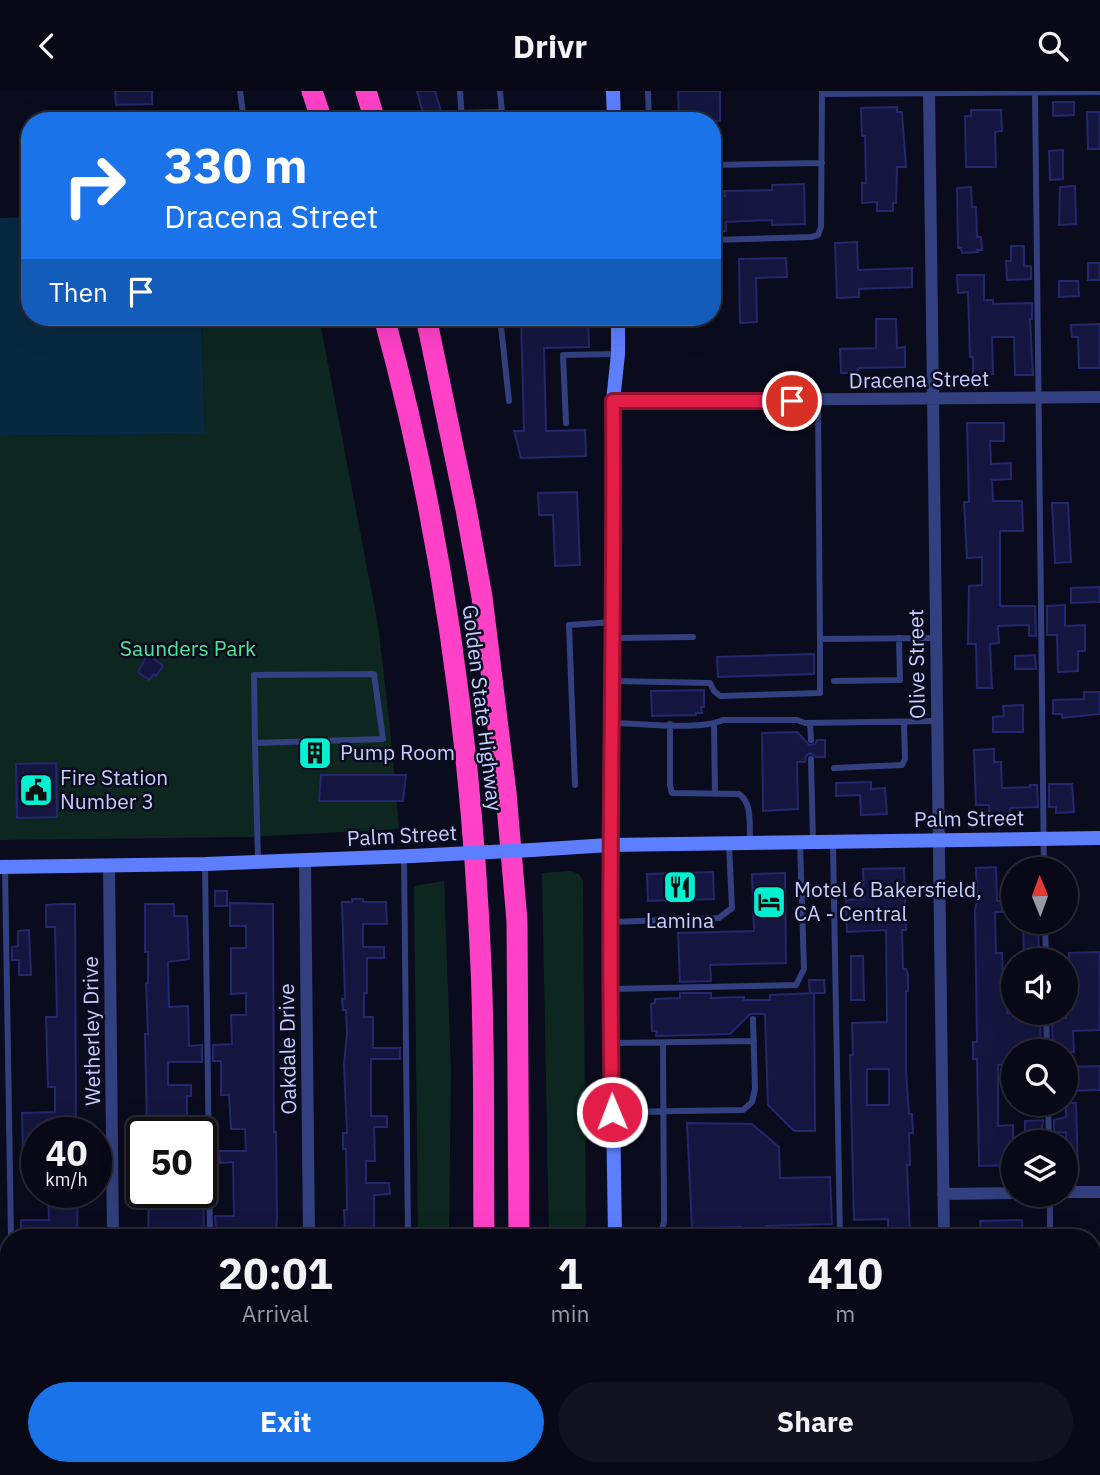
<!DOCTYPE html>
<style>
body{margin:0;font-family:"IBM Plex Sans",sans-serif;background:#11111f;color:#f1f3f6;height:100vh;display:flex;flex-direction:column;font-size:26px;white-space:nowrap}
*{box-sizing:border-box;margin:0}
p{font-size:23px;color:#989aa1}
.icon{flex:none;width:38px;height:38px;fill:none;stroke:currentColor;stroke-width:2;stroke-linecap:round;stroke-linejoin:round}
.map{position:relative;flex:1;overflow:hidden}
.side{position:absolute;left:0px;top:1138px;width:1101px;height:247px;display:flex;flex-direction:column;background:#080816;border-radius:28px 28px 0 0;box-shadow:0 7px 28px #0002,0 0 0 2px #292935}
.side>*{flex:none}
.top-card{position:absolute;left:21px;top:21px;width:700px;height:214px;border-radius:28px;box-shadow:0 7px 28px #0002,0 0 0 2px #292935;background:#1a73e8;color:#fff;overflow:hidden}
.needle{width:46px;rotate:359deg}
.fabs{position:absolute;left:1001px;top:766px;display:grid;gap:14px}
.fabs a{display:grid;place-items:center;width:77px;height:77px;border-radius:50%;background:#080816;box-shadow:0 7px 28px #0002,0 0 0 2px #292935;font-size:35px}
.speed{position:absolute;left:21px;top:1026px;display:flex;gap:14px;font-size:35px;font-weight:700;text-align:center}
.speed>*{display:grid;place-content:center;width:91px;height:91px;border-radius:50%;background:#080816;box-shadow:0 7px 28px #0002,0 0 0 2px #292935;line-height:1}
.speed small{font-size:18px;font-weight:400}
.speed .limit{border:4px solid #111;border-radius:10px;background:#fff;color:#111}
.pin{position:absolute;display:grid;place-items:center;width:60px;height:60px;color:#fff;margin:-30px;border:4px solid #fff;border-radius:50%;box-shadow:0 2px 7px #0007}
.me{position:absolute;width:77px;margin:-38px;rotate:359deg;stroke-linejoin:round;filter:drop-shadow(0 0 5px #0008)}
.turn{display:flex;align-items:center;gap:24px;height:147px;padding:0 28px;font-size:32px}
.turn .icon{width:91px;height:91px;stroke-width:2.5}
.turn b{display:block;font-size:49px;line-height:60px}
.then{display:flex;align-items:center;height:66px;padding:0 28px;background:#0003;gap:14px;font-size:26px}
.eta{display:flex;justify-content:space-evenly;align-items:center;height:119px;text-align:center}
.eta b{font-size:42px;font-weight:800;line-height:49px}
.cta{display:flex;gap:14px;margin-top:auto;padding:14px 28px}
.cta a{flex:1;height:80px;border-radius:42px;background:#1a73e8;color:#fff;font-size:28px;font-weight:800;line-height:80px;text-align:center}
.cta a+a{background:#11111f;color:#f1f3f6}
header{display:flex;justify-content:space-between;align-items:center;height:91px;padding:0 28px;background:#080816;font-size:32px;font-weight:800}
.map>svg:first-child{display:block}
.green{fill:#0d2720}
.water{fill:#07293f}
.building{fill:#15163f;stroke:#25276d;stroke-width:2;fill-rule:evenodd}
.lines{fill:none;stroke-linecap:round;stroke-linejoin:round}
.lane{stroke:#32407f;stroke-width:6}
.street{stroke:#32407f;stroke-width:12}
.secondary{stroke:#5d7eff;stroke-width:14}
.highway{stroke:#ff41c8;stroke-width:21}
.secondary-bridge{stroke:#5d7eff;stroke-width:14}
.route-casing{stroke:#92132f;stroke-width:18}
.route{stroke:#e11d48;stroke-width:12}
.labels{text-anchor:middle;stroke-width:5;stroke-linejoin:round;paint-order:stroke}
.street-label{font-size:21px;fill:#c6cdff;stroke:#0a0b1d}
.park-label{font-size:21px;fill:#4be69c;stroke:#0a0b1d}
.poi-label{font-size:21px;fill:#c6cdff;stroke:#0a0b1d;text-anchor:start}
</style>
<header><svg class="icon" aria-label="back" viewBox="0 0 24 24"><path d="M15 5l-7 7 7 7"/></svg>Drivr<svg class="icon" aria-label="search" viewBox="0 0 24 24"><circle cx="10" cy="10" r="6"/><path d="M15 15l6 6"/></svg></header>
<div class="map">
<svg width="1100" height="1384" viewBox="0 0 1100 1384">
<rect width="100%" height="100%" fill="#0a0b1d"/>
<path class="green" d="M201,226H319L378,534C386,600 394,669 399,738L251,746L0,749V345L205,343Z
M571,780L579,783L583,790L586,1146H549L542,782Z
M444,790L451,979L449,1146H418L414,795Z
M554,1376H587L588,1384H554Z"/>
<path class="water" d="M30,126V226H201L205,343L0,345V127Z"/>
<path class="building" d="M115,0H152V13L116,14Z
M417,0H435L444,30H425Z
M678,0H720V30H679Z
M1053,11H1074V24L1053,25Z
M897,16V21H902L906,76H897L896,112H893V120H877V111L862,112V92H866L865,45H862L861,17Z
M971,19H1001L1002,40L995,41L996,76H966L965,25H971Z
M1087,21H1100V58H1088Z
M1063,59V88L1050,89L1049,60Z
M804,93L805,133L772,134V129L726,131V140H712V105H725L724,100L772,99V94Z
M1075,95L1076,133L1059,134L1060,96Z
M971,96L972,116H976L977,146H981L982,159H977L978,161L962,162L961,157H958L957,97Z
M857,151L858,179L912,177V196L859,198V206L837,207L835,152Z
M1011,155H1024V175H1031V188L1007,189L1006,170H1011Z
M786,167L787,186L756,187L757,231L740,232L739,168Z
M1088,172H1100V189H1088Z
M957,184H984V209H993V213L1032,212V228H1030L1033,284H1015L1014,246H992L993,283H973V266H970L968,201L958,202Z
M1059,190H1078L1079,205L1059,206Z
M521,226H588L589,256L544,257L546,340L585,339L586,365L521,367L514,340H524Z
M876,228H896L897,257L905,256V276L858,277V282H841L840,258L876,257Z
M1100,233V277H1079L1078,246H1072L1071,234Z
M967,332H1004V350H990L991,373L1011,372V388L992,389L993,410H1022L1023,440H1000V515H1035L1036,545H1029V534L998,535L999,552L990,553L992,597H977L976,553H968L969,495L982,494V466L967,467L964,411H969Z
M577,401L580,474L555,475L553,424H539L538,402Z
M1052,412H1068L1071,471L1055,472Z
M1100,496V511L1071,512V497Z
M1065,514V535L1085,534V560H1078V580L1058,581L1057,544H1047V515Z
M148,563L163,575L156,585L154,583L149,589L138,581Z
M814,563V583L718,586L717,566Z
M1035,564L1036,578H1015V565Z
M704,599V616H701L702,622H696V624L652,625L651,600Z
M1084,601H1100V623L1062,627V623H1053V609L1084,608Z
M1023,614V641H993V626L1004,625L1003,615Z
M797,641L809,654L815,653L817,649H825V666H816L810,662L806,665L805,671H797L798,718L763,720L762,642Z
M994,658V671H1001L1002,697L1030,696V694H1037L1038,716L1010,717V724L990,725L989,714H976L974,659Z
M56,672L57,726L17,727L16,673Z
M321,684H406L403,710H319Z
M871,691V698L885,697L887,723L861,724L860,704L836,705V692Z
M1049,693H1072L1074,721L1056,722V716H1049Z
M996,776L997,810H1002V821H995L996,862H1002L1004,910H1007V922H1040L1041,961H1012V973L998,974V1035L1013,1034V1074L979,1075L977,968H973V951H977L975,819L977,811L976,777Z
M904,777L906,839H902L903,878H906L908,884V900H906V980L909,1023H912L913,1042H909L910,1074H907L910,1143L888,1144V1128L854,1129L850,964H853L852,932L887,931L886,839L847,841L846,809L864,808L863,778ZM867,978H889V1014H867Z
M713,781L714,808L648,810L647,783Z
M785,782L786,872L710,874L711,890L680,891L678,842L754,840L752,783Z
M215,800H227V815H215Z
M352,808H363V811H386L387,833H363V856H384V867H367V902H364V926H373V957H400V968H371V1025H387V1036H374L375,1070H366V1092H389L390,1103L374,1104V1146H347V1140H345L344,1119H347L346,1058H343V1042H347L344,973L347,942L346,919H343L342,908H345L342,811H352Z
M230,812L273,813L274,1041H276L277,1129L275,1146H246V1140H216L215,1125H234L233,1071L220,1072L219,1060H246L245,1038H231L229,1004H221V970H213V954L232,953L231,924H246V902L231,903V857H246V835H230Z
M60,813H75L76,1039L34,1041L35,1061H23L22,1022L55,1021V996H48L46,926H57L55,836H46V814Z
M145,813H174V825H187L189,868L168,871L169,916L188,915L189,955L202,954V971H168V994H191V1005H187V1038L147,1037L145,943H148L146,892H148V861H145Z
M1023,831H1038L1039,870H1024Z
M29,839L31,884H19V869H12V856L18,855V840Z
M1100,861V939L1073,940L1074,961H1053L1052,927H1066V894H1070L1069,862Z
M851,865H863L864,909H851Z
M809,889H824L825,902H810Z
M680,902H711V907L744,906V909H770V904L814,902L815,1040H794L768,1014L765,923H750L730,943L656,945L657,940H652L651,913L655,912V908L680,907Z
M1100,975V999L1066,1000V976Z
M1066,1012H1076L1078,1076L1066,1077V1041L1054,1042V1029L1066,1026Z
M1043,1029L1041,1044H1025V1030Z
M687,1032L752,1033L779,1056L780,1087L830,1086L832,1133L766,1135V1140H741V1136L692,1137Z
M48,1101H78L77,1146H21V1129H49Z
M149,1101H203L204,1142H194V1146H148Z
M1022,1129L1023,1146H981L980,1130Z"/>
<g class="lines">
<path class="lane" d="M240,0L244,30
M460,0L462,30
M648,0L649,30
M1035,1L1044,779
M822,3L1100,1
M462,22L502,21L500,0
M712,74L822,72
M712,149L811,146L818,144L821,136L822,0
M500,226L509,310
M818,310L820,548
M566,332L563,264L616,263
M615,547L693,546
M374,583L383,648L255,652L254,584Z
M614,590L710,592L714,600L720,605L820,602V548L936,547
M834,590L900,589L899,547
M612,632C641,632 699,640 723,629H797L805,632L937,630
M810,632L811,649
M670,633V694L672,702L739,703C753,712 749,736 750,752
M714,633L715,703
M255,652L258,769
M811,668L813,751
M834,677L902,674L905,668L904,631
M575,694L569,534L614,531
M833,752L840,1146
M404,767L408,1146
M205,774L210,1146
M5,778L11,1146
M612,831L719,827L732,817L729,754
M1045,831L1046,870
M612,898L796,894L804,878L800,752
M1046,922L1047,961
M613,952L754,950
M1048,1013L1049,1052
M614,1021L743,1019L752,1011L755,998L753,928
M1050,1104V1146
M662,1138C686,1148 715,1140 741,1146L840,1144
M615,1141H654L662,1138L664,1131L663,952
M14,1376V1384
M213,1376V1384
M410,1376V1384
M740,1376V1384
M1054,1376V1384"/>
<path class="street" d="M929,0L944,1146
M613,310L1100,306
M305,770L309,1146
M109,775L113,1146
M1066,1101H1100
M943,1103L1013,1102
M116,1376V1384
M311,1376V1384
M947,1376V1384"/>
<path class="secondary" d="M613,0L614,30
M532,759L609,754L1100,747
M0,776L205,773L412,765
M615,1146L609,754L614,531L613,310L618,263V226
M616,1376V1384"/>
<path class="highway" d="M312,0L322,30
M366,0L375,30
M384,226C442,437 472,657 481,876C485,966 483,1056 484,1146
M426,226L466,418L482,506L506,702L517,830L519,1146
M487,1376V1384
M520,1376V1384
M453,1384V1376"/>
<path class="secondary-bridge" d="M412,765L532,759"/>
</g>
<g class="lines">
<g class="route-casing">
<path id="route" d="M612,1021C607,784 615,547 613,310H792"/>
</g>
<use href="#route" class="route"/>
</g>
<defs>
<g id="building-square" transform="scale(1.75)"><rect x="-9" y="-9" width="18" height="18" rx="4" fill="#00f1d2" stroke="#0a0b1d"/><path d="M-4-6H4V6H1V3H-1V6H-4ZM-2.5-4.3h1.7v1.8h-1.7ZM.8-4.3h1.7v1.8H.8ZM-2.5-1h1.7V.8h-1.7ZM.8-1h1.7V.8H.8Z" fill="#111"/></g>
<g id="civic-square" transform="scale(1.75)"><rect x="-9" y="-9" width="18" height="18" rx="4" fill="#00f1d2" stroke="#0a0b1d"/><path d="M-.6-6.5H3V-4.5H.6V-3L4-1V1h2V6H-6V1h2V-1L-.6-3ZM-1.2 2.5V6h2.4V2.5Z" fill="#111"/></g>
<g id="restaurant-square" transform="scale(1.75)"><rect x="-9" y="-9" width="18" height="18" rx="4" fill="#00f1d2" stroke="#0a0b1d"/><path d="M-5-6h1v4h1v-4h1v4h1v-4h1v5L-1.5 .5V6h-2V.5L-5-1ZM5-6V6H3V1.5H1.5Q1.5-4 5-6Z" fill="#111"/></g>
<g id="hotel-square" transform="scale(1.75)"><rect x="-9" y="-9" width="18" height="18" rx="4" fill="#00f1d2" stroke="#0a0b1d"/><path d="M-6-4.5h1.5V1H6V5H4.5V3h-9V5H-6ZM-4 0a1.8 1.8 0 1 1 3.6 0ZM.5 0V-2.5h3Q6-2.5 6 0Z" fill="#111"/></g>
</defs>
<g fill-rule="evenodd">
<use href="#building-square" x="315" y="662"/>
<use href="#civic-square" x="36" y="699"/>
<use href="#restaurant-square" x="680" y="796"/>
<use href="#hotel-square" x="769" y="811"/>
</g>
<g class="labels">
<g class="street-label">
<text transform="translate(919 289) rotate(-1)" y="7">Dracena Street</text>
<text transform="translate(917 573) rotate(-91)" y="7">Olive Street</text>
<text transform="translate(482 617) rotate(83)" y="7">Golden State Highway</text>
<text transform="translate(969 728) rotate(-1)" y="7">Palm Street</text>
<text transform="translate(402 745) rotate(-3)" y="7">Palm Street</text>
<text transform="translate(92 940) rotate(-91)" y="7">Wetherley Drive</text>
<text transform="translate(288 958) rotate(-91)" y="7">Oakdale Drive</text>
</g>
<g class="park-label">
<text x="188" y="565">Saunders Park</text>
</g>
<g class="poi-label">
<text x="340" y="669">Pump Room</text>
<text x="60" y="694">Fire Station<tspan x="60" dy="24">Number 3</tspan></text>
<text x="794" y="806">Motel 6 Bakersfield,<tspan x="794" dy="24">CA - Central</tspan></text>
<text x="680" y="837" text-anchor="middle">Lamina</text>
</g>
</g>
</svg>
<div class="fabs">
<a><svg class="needle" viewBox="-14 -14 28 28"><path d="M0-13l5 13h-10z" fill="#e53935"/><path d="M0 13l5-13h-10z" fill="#989aa1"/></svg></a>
<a><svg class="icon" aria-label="sound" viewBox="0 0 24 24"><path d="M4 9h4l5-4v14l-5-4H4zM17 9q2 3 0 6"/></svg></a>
<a><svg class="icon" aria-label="search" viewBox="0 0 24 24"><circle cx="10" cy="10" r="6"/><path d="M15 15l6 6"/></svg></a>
<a><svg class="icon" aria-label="layers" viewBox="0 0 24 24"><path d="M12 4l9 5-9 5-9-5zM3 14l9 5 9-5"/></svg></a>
</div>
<div class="speed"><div>40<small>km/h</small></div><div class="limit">50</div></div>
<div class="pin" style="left:792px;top:310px;background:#d93025"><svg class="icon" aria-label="arrive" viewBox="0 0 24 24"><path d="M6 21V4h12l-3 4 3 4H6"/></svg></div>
<svg class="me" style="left:612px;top:1021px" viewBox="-20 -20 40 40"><circle r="17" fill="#e11d48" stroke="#fff" stroke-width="3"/><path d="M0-11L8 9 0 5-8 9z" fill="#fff"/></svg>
<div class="top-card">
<div class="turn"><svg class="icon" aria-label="right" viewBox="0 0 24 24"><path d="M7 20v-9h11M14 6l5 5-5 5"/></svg><div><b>330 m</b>Dracena Street</div></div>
<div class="then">Then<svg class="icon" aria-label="arrive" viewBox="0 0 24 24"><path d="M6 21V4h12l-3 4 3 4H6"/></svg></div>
</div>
<section class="side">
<div class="eta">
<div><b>20:01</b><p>Arrival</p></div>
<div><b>1</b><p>min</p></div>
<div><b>410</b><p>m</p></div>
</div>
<div class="cta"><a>Exit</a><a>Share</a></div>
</section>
</div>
